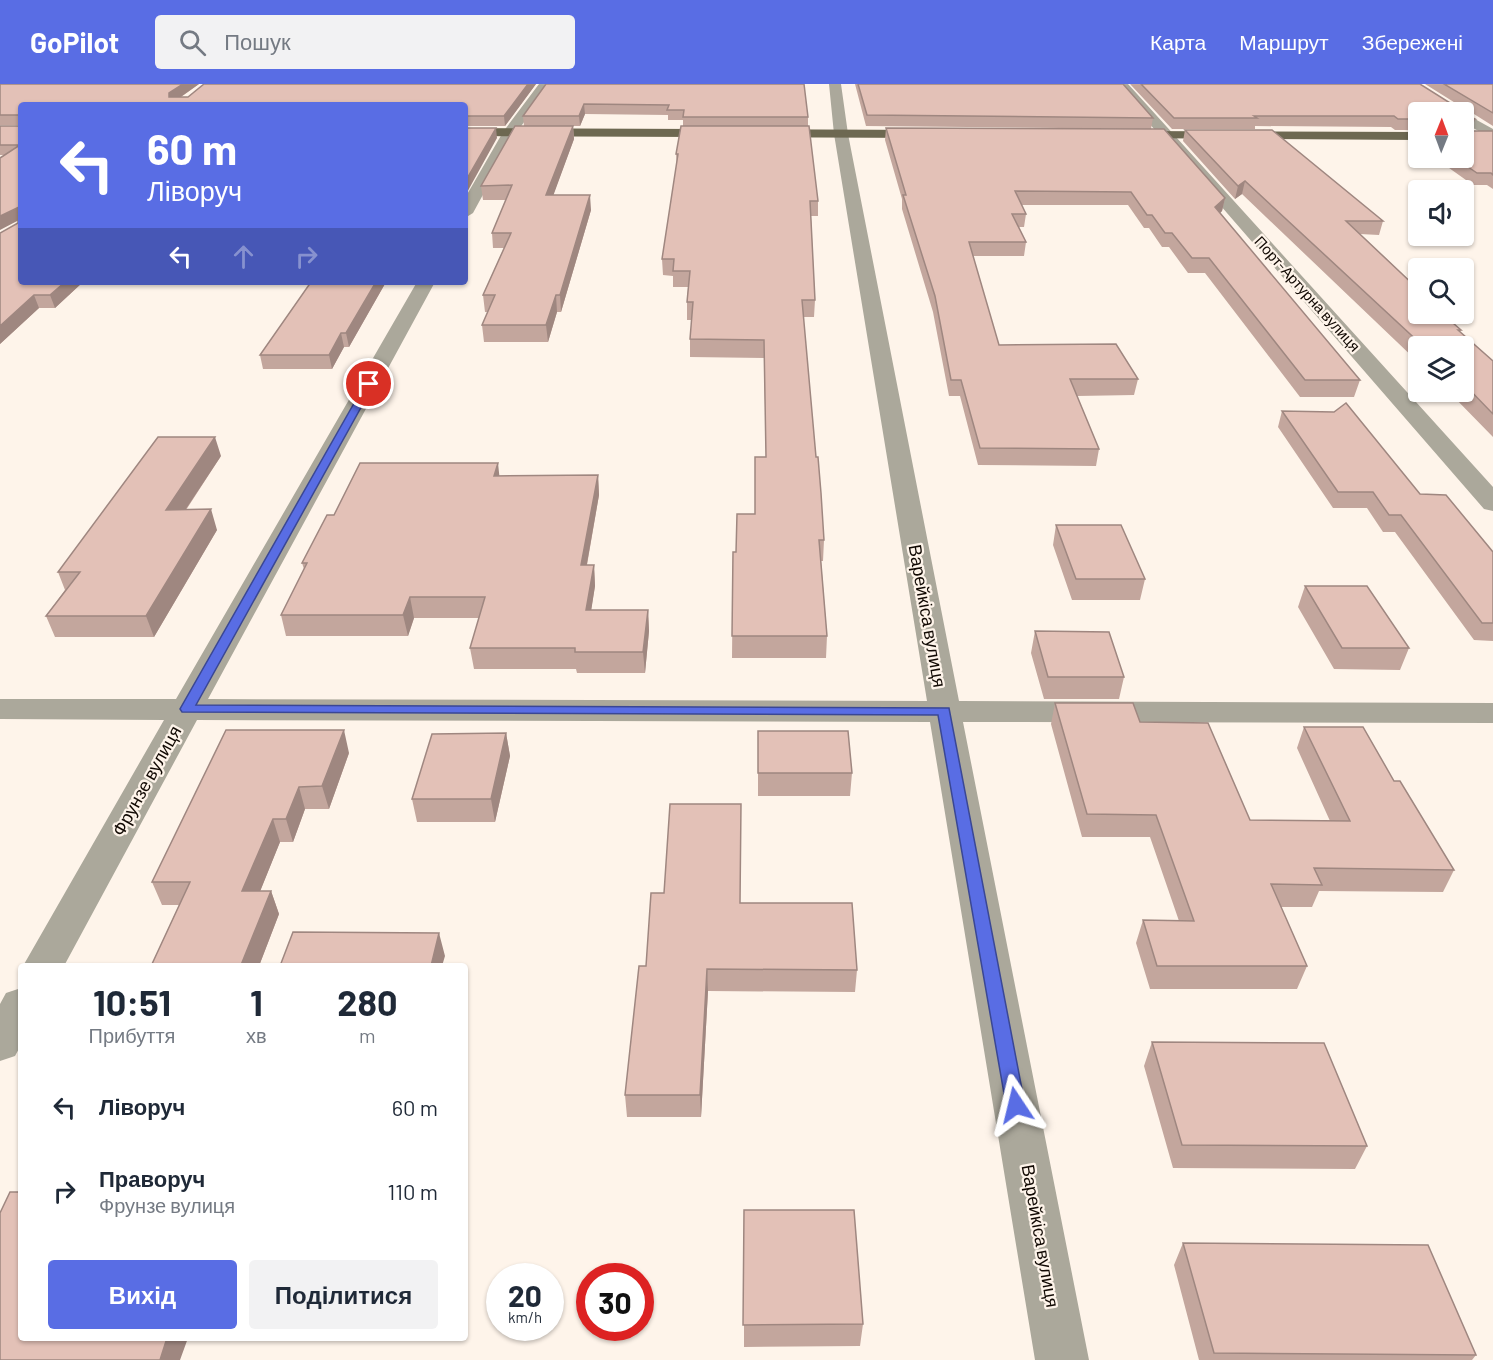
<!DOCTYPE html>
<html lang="uk">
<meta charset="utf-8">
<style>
body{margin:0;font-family:Barlow,sans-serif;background:#f2f2f3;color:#1f2937;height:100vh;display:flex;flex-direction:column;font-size:22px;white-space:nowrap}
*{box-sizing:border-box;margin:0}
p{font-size:20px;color:#747a83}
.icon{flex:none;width:33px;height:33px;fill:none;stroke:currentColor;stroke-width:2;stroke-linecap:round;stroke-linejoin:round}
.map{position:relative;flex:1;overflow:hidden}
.details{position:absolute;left:18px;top:879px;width:450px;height:378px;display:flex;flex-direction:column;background:#fff;border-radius:6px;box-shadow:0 2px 4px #0004}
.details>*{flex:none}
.banner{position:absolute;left:18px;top:18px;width:450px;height:183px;border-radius:6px;box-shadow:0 2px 4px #0004;background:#596de4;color:#fff;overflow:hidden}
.needle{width:39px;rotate:1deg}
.buttons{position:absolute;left:1408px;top:18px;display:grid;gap:12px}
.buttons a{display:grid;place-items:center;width:66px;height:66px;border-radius:6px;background:#fff;box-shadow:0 2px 4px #0004;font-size:30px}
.speed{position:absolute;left:486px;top:1179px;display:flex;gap:12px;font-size:30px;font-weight:700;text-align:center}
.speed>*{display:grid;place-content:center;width:78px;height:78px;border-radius:50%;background:#fff;box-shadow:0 2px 4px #0004;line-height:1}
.speed small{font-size:15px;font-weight:400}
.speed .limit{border:9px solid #d22;background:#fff;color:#111}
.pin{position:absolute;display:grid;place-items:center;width:51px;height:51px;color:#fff;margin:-26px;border:3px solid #fff;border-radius:50%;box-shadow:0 2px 6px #0007}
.me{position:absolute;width:66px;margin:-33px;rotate:350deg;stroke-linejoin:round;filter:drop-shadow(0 0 4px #0008)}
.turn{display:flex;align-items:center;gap:21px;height:126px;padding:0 30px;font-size:27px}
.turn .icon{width:78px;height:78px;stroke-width:2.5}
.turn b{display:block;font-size:42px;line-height:51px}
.lanes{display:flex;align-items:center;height:57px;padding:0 30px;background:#0003;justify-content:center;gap:30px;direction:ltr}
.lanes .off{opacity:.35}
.eta{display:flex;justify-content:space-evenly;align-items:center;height:102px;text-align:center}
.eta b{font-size:36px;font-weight:700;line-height:42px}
.action{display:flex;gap:12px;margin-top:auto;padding:12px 30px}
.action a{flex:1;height:69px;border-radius:6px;background:#596de4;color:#fff;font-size:24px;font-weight:700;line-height:69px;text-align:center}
.action a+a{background:#f2f2f3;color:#1f2937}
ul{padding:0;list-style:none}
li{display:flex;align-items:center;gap:18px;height:84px;padding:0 30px}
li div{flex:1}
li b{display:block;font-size:22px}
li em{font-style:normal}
header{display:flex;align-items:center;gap:36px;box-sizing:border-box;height:84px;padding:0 30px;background:#596de4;color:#fff}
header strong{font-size:28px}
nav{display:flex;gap:33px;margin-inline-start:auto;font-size:21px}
.search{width:420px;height:54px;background:#f2f2f3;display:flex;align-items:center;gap:15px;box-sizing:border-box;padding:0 21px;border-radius:6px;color:#747a83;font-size:22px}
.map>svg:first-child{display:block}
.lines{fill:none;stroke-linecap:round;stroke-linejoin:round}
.minor{fill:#aba89b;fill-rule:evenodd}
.major{fill:#6d6851;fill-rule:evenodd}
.wall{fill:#c3a69d}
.shaded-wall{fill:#9f8780}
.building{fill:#e3c1b7;stroke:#9f8780;stroke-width:1.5}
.route{fill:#596de4;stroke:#3a4794;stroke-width:1.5}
.labels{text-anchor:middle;stroke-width:4.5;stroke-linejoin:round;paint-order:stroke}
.far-street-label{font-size:15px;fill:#110903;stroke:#fef4ea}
.street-label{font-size:18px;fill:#110903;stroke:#fef4ea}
</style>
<header>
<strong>GoPilot</strong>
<div class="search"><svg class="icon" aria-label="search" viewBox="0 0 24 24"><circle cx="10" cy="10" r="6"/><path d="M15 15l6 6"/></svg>Пошук</div>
<nav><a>Карта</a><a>Маршрут</a><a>Збережені</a></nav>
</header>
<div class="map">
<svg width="1493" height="1276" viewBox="0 0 1493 1276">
<rect width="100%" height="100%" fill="#fef4ea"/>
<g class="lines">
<path class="minor" d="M539,0H551L517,48L473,129L465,134V114L503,48Z
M829,0H841L848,50L959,617L1493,619V639L963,638L1089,1276H1035L930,638L197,636L64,882H23L164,636L0,635V615H176L417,198H435L208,615L927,617L834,50Z
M1115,0H1128L1493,403V427L1484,425Z
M1464,29L1493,45V55L1464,39Z
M21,904V961L15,972L0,977V920L6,909Z"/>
<path class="major" d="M465,44L931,46L938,50L931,54L465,52Z
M1124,47L1419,48V56L1119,54L1117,51Z"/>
</g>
<path class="wall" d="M0,0H199L181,13H188L204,0H536L505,42H465V21H21L83,198L55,224H39L0,260L18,139L3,71H0V42H19V41H0Z
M546,0L808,33V42L818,117V132H811L815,216L814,233H803L816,373L824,456L823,477H821L827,552L826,574H732L733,468H736L755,430L766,373L764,274L690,273V255L692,236H687V218L688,203H673V192L663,191L662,175L677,82L676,70L683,42V36H668V31L585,30L580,42H573L574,55L553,111L591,126L561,228H557L548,258H484L482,241L488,228H485L483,211L504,164H493L492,149L506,116H483L481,102L524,42L523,32Z
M855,0H1123L1153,34L1151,45L866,42Z
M1130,0H1420L1450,19L1457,20L1425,0H1493V42L1466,25V30L1472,46L1466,47H1493V105L1487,101H1473L1435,74H1464L1419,28V46H1395L1391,43L1255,42V45H1172Z
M886,44L1225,114L1222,127L1220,129L1360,296L1354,313H1300L1205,189H1188L1169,163H1162L1149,144H1144L1128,121H1021L1026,130L1024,143H1019L1026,158L1024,172H973L999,261L1138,295L1134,311L1077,312L1099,365L1096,382L978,381L960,312H949L933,228L902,125V115L885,56Z
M1185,46L1383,137L1379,151L1360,150L1455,239L1454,241L1461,246L1460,248L1493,277V353L1449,308H1464V262H1419V279L1242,110L1235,115L1183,57Z
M1416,47H1419V63L1413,58Z
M311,198H386L349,263H344L332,285H263L260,271Z
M1282,327L1420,410L1493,468V557L1474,556L1395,448H1383L1367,424H1333L1278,343Z
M221,372L186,426L217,446L154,553H55L46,532L65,506L58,488Z
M598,391L599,411L587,481H594L595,502L591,526H648L649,547L645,589H577L576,585H474L470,564L479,534H414L408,552H286L281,531L304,485L302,479L334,431L499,392Z
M1056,441L1145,495L1140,516H1072L1053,461Z
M1305,502L1409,564L1400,586L1334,585L1298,523Z
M1035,547L1124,593L1119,615H1044L1031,569Z
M1055,619L1140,638L1250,736L1330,737L1297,664L1304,643L1394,697L1454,786L1443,808L1319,807L1312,823H1281L1307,882L1297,905H1150L1136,859L1143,836L1179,837L1150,753H1082L1051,640Z
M758,647L852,689L850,712H758Z
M506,649L510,672L495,738H417L412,715Z
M349,669L329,725H305L293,758H280L260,807H271L279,830L259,882H153L152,880L179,821H162L152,798Z
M740,819L857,886L855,908L708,907L701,1033H627L625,1011L646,882Z
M1152,958L1367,1062L1355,1085L1173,1084L1144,982Z
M744,1126L863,1240L860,1262L744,1263Z
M1183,1159L1476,1271L1472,1276H1199L1174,1181Z"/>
<path class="shaded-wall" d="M183,0H199L172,19L169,13V9Z
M528,0H536L505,42L504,32Z
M584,20L585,30L580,42L579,32Z
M1475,35L1472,46H1464L1466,36Z
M573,42L574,55L548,126L546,111Z
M496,44L497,54L465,112V98Z
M1245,97L1242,110L1235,115L1238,102Z
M590,111L591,126L561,228L560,211Z
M1225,114L1222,127L1212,137L1215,123Z
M19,123L21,135L0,146V132Z
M65,198H83L55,224L50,211Z
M376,198H386L349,263L346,249Z
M34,211L39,224L0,260V242Z
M556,211L557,228L548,258L546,241Z
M341,249L344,263L332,285L329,271Z
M215,353L221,372L172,446L166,426Z
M498,379L500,398L494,392Z
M598,391L599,411L583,502L581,481Z
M211,425L217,446L154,553L146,532Z
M594,481L595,502L588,547L586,526Z
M410,513L414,534L408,552L403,531Z
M648,526L649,547L645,589L643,568Z
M344,646L349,669L329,725L322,702Z
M506,649L510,672L495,738L491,715Z
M299,703L305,725L293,758L286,735Z
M273,735L280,758L251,830L242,807Z
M271,807L279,830L259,882H242L241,881Z
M439,849L445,872L442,882H431Z
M707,885L708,907L701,1033L700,1011Z
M167,1254H188L180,1276H160Z"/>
<path class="building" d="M0,0H183L169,9V13H188L204,0H528L504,32H465V21H21V198H65L50,211H34L0,242V149L18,139L19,123L0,132V74L20,61H0V42H19V31H0Z
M546,0H804L808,33H683L684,26H667L669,21L584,20L579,32H523Z
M858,0H1123L1153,34L867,31Z
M1141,0H1420L1450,19L1465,20L1466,30L1475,35L1466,36V47H1493V91L1491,89H1477L1455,74H1464V28H1419V35H1398L1394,32H1254L1257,34H1174Z
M1444,0H1493V29Z
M515,42H573L546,111H590L560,211H556L546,241H482L495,211H483L511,149H492L512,101L481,102Z
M681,42H809L818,117H810L815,216H802L816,373H818L821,409L824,456H819L827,552H732L733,468H736L737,430H755V373H766L764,256L690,255L693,218H687L690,187H673L674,175H662L678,70H676Z
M465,44H496L465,98Z
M886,44L1164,45L1225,114L1215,123L1360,296H1305L1209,174H1192L1172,149H1165L1152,131H1147L1131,108L1015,107L1026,130H1012L1026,158H969L999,261L1116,260L1138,295H1070L1099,365L980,364L961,296H951L935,212L903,111H906Z
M1185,46H1272L1383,137H1346L1419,206V230H1444L1455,239H1453L1461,246H1458L1493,277V330L1464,300V262H1423L1245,97L1238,102Z
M311,198H376L346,249H341L329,271H260Z
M1346,319L1420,410L1446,411L1493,468V539H1482L1401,431H1389L1373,408H1338L1282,327L1334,328Z
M158,353H215L166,426L211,425L146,532H46L80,488H58Z
M360,379H498L494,392L598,391L581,481H594L586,526H648L643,568H575V564H470L485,513H410L403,531H281L307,479H302L327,431H334Z
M1056,441H1121L1145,495H1076Z
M1305,502H1367L1409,564H1342Z
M1035,547L1109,548L1124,593H1048Z
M1055,619H1133L1140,638L1208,639L1250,736L1350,737L1304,643H1363L1394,697H1400L1454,786L1314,784L1322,801L1271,800L1307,882H1157L1143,836L1194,837L1156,731L1087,730Z
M226,646H344L322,702L299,703L286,735H273L242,807H271L241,881L152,880L190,798H152Z
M758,647H848L852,689H758Z
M506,649L491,715H412L432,650Z
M670,720H741L740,819H852L857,886L707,885L700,1011H625L639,882H646L651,809H664Z
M293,848L439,849L431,882H280Z
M1152,958L1324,959L1367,1062L1182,1061Z
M10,1108H21V1254H167L160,1276H0V1129Z
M744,1126H854L863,1240L743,1241Z
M1183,1159L1428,1161L1476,1271L1214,1269Z"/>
<path class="route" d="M369,297L374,300L196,621L949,624L1025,1021L1022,1027L1016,1029L1009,1027L1006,1021L938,631L182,628L180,625L365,300Z"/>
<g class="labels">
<g class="far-street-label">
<text transform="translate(1307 210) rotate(48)" y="5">Порт-Артурна вулиця</text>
</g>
<g class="street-label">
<text transform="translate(927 532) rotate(80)" y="6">Варейкіса вулиця</text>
<text transform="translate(147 697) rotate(-61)" y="6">Фрунзе вулиця</text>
<text transform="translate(1040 1152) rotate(80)" y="6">Варейкіса вулиця</text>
</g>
</g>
</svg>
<div class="buttons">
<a><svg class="needle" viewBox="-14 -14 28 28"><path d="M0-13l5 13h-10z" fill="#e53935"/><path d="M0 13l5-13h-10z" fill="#747a83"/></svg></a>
<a><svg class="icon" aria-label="sound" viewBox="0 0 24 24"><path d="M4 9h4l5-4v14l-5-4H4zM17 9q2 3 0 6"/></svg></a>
<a><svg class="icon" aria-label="search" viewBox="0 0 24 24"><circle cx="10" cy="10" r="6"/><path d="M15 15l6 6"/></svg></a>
<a><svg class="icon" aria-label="layers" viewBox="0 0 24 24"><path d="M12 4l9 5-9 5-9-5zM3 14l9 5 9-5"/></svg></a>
</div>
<div class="speed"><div>20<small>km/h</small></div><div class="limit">30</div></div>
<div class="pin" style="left:369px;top:300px;background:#d93025"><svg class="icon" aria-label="arrive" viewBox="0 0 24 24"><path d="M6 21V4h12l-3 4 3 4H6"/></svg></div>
<svg class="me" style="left:1016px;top:1021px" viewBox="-20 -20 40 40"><path d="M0-17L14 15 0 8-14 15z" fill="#596de4" stroke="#fff" stroke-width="4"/></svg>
<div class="banner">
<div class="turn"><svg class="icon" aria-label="left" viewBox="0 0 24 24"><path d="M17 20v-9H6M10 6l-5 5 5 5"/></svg><div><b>60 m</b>Ліворуч</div></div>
<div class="lanes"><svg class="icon" aria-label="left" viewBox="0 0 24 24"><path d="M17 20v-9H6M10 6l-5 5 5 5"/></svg><svg class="icon off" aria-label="ahead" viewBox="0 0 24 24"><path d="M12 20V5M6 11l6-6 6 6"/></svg><svg class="icon off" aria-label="right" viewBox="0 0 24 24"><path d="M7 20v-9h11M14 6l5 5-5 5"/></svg></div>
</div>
<section class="details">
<div class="eta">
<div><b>10:51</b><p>Прибуття</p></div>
<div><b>1</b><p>хв</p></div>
<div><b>280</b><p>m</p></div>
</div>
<ul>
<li><svg class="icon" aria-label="left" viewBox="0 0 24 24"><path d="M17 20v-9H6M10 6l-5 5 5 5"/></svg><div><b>Ліворуч</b></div><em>60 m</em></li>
<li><svg class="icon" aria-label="right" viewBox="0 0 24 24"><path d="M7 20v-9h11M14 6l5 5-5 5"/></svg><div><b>Праворуч</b><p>Фрунзе вулиця</p></div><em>110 m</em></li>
</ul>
<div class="action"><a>Вихід</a><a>Поділитися</a></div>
</section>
</div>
